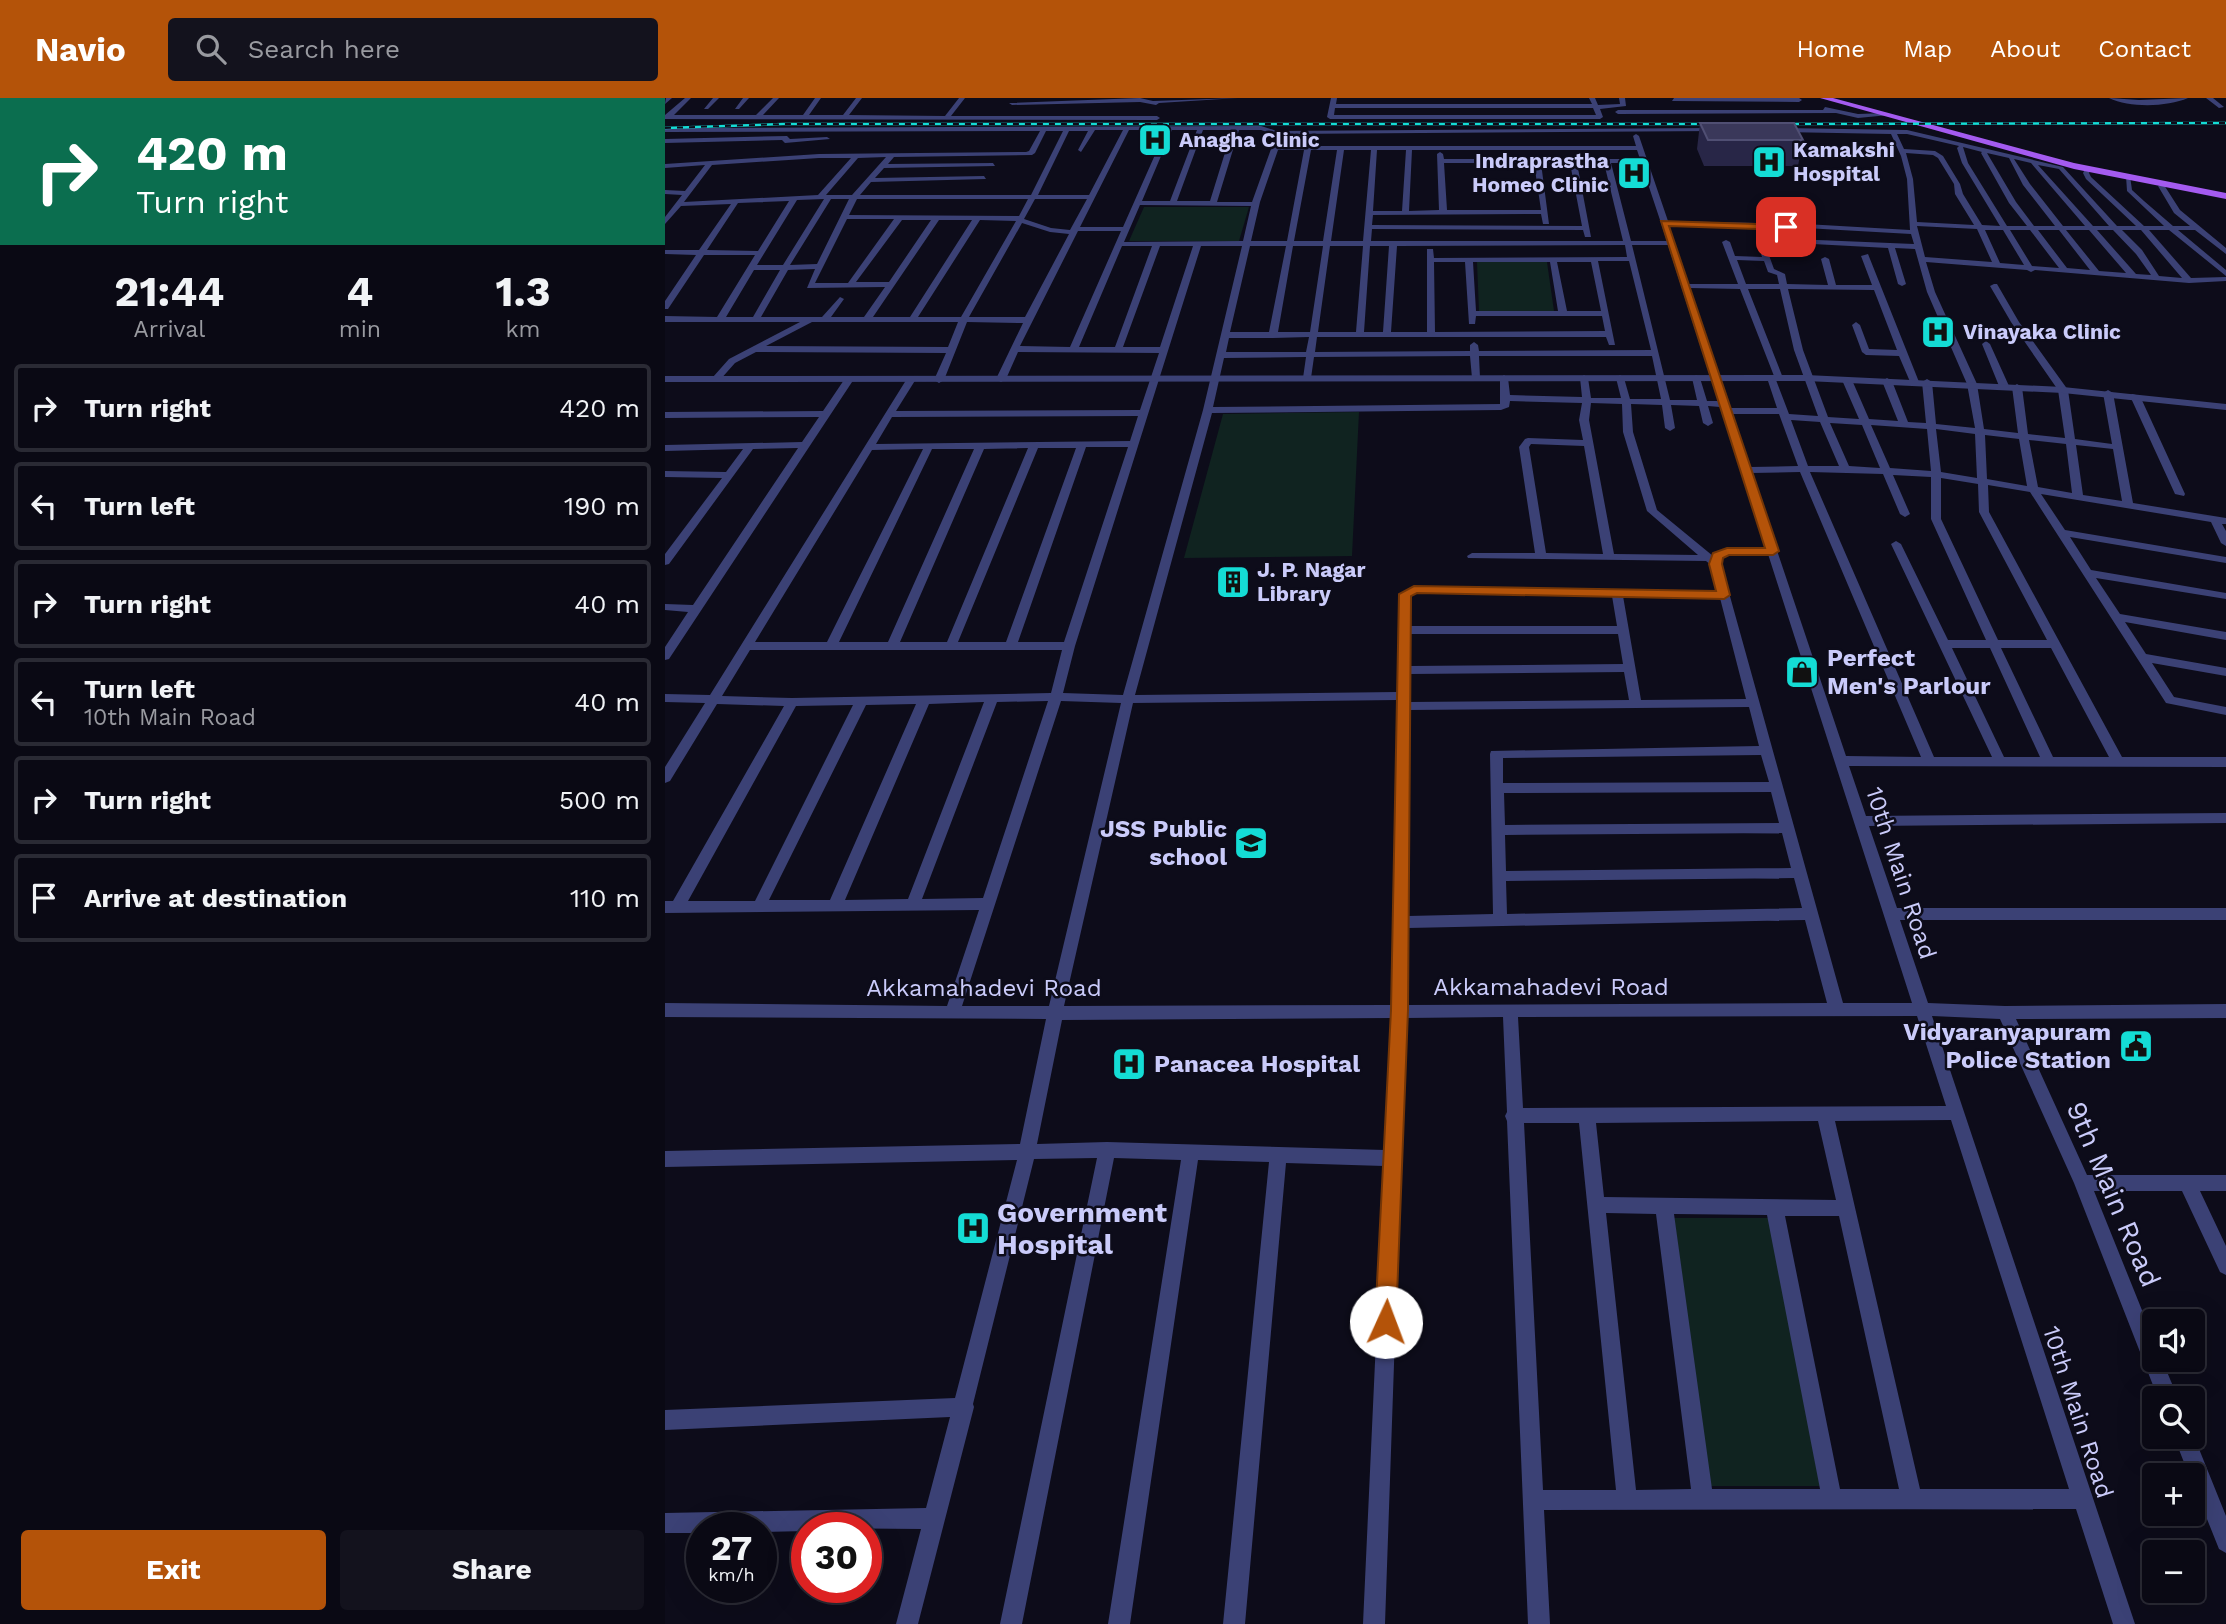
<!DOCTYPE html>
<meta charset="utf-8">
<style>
body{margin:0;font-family:"Work Sans",sans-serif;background:#13121d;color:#f1f3f6;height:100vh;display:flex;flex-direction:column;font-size:26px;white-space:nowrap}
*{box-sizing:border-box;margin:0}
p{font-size:23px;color:#999aa0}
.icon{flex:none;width:38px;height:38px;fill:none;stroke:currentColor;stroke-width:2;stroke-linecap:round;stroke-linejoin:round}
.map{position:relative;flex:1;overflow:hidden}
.drawer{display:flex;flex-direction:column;background:#0a0914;width:665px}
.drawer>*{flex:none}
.top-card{background:#0b6e4f;color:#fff;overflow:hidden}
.controls{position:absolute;left:1477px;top:1211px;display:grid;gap:14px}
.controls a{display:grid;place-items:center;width:63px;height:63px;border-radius:7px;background:#0a0914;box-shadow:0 7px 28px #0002,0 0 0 2px #2a2a34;font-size:35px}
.speed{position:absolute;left:21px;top:1414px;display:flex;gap:14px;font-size:35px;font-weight:700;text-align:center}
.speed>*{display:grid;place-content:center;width:91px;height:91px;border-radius:50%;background:#0a0914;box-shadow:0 7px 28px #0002,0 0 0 2px #2a2a34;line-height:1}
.speed small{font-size:18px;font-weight:400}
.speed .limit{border:10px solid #d22;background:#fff;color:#111}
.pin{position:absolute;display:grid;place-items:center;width:60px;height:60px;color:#fff;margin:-30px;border-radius:14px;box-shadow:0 4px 10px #0006}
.me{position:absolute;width:77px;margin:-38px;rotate:2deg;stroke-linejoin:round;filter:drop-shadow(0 0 5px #0008)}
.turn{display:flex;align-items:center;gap:24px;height:147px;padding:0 21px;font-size:32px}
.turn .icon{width:91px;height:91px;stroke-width:2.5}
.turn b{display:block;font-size:49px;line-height:60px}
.eta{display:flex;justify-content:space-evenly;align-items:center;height:119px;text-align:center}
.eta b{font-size:42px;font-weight:700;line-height:49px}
.action{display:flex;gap:14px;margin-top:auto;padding:14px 21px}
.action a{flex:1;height:80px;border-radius:7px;background:#b45309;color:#fff;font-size:28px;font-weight:700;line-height:80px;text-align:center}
.action a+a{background:#13121d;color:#f1f3f6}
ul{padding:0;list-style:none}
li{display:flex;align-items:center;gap:21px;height:88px;margin:0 14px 10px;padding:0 7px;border:4px solid #2a2a34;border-radius:7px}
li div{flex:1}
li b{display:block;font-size:26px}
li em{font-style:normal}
header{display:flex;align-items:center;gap:42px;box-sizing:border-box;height:98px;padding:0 35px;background:#b45309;color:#fff}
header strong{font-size:33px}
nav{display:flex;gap:38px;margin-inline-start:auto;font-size:24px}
.search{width:490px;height:63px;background:#13121d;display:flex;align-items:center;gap:18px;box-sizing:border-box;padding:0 24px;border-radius:7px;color:#999aa0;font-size:26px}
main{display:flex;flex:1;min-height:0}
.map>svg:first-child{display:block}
.green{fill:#102320}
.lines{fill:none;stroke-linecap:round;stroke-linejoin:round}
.minor{fill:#3b4175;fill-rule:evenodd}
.tertiary{fill:#3b4175;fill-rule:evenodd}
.primary{fill:#a45bf0;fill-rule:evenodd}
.rail-casing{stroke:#14dcd5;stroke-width:2.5}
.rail{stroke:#0d0c1a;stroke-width:2;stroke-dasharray:6;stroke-linecap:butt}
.wall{fill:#282647}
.shaded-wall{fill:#16142d}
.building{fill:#3a385a;stroke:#504f73;stroke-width:2}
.route{fill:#b45309;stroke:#753606;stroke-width:2}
.labels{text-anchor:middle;stroke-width:5;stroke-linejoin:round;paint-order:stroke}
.far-poi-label{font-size:21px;font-weight:bold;fill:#cacbfa;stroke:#0d0c1a;text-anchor:start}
.poi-label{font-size:24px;font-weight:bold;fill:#cacbfa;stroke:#0d0c1a;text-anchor:start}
.street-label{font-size:24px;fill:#cacbfa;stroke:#0d0c1a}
.near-street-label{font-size:28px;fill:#cacbfa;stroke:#0d0c1a}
.near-poi-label{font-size:28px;font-weight:bold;fill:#cacbfa;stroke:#0d0c1a;text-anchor:start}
</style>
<header>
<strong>Navio</strong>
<div class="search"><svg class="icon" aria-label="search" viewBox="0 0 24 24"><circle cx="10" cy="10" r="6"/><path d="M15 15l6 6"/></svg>Search here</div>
<nav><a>Home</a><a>Map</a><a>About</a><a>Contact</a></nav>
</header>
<main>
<section class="drawer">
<div class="top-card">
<div class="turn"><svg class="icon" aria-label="right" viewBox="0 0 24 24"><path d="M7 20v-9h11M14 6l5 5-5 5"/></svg><div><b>420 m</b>Turn right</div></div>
</div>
<div class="eta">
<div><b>21:44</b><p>Arrival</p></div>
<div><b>4</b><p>min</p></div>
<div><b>1.3</b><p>km</p></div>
</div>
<ul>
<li><svg class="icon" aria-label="right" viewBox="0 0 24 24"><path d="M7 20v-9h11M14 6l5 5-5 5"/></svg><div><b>Turn right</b></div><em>420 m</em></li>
<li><svg class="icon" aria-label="left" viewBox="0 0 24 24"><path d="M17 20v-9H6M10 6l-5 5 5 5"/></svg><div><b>Turn left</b></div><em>190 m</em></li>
<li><svg class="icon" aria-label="right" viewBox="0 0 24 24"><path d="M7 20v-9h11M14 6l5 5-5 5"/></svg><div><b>Turn right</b></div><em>40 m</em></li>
<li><svg class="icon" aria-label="left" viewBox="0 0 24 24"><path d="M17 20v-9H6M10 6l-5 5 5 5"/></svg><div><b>Turn left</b><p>10th Main Road</p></div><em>40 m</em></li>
<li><svg class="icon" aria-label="right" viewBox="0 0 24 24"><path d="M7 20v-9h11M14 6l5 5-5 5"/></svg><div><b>Turn right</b></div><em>500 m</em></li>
<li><svg class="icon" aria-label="arrive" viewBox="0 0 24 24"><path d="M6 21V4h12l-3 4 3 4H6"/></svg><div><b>Arrive at destination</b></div><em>110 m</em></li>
</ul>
<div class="action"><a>Exit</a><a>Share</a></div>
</section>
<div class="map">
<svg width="1561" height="1526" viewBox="0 0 1561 1526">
<rect width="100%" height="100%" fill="#0d0c1a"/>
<path class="green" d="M479,109H584L574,143H464Z
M812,164H882L889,213H814Z
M694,314L687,458L519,460L558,316Z
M1009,1120H1104L1155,1388H1045Z"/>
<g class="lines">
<path class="minor" d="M1,0H7L0,6Z
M20,0H26L9,17H91L108,0H114L98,17H138L150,0H156L144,17H178L191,0H197L184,17L280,18L294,0H300L286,18H492L495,20L492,22L0,21V17Z
M48,0H54L43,11H39Z
M78,0H84L74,11H70Z
M475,0L488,3L573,0L494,5L491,7L475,4L347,7L344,5Z
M666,0H672L671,6H927L924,0H930L933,7L955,6L954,0H960L961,8L935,11L938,19L935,21H665L662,19ZM670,10H928L931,17H669Z
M1009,0H1134L1137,2L1134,4L1007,3Z
M1444,0L1474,2L1523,0C1502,9 1465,10 1444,0Z
M1541,0H1548L1559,9L1554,10Z
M1160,9L1193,16L1221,15L1224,17L1193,20L1171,15L953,16L950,14L953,12H1158Z
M596,28L612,33L1051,30L1053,33L618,36L614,48H971L968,38L971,36L974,38L1003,123L1140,126L1245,132L1242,81L1236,58L1226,36L1117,34L1114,32L1117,30L1242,32L1398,69L1452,128H1471L1421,81L1418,75L1421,69L1426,70L1424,75L1426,79L1479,128H1499L1462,93L1461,78H1465L1467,92L1479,103L1508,128H1525L1509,115L1493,88L1499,87L1515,112L1561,150V156L1530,132H1513L1561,172V178L1504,132H1484L1526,180L1561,179V183L1524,185L1370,172L1366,174L1362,172L1261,164L1270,194L1312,286L1319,331L1353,335L1347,289L1352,286L1357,289L1363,336L1400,340L1393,292L1346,224L1325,188L1329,186H1332L1354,224L1403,292L1410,341L1447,346L1438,295L1443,292L1448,295L1468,405L1561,420V426H1557L1561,433V448L1556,445L1546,424L1376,396L1400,432L1561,459V465L1405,439L1426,472L1561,495V501L1431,480L1455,516L1561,534V542L1460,524L1481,556L1561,570V578L1487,565L1509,599L1561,609V617L1501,605L1365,394L1323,387L1324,414L1457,659H1561V669L1184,668L1201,718L1561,715V725L1204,728L1232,810H1561V822H1235L1263,905L1340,908L1561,906V920L1351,921L1422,1077H1561V1093H1535L1561,1148V1177L1555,1174L1517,1093H1429L1489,1242V1262H1497L1513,1300H1493L1409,1085L1335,921L1267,918L1470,1526H1448L1411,1411L879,1412L885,1526H863L842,1023L840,1018L842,1014L838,919L741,920L720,1526H698L719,1068L621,1065L580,1526H558L604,1064L533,1062L465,1526H443L516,1062L449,1060L357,1526H335L432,1060L369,1061L308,1306L309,1309L253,1526H231L256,1431L142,1430V1433L96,1434V1430H37V1435H0V1415L261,1410L285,1319L0,1332V1312L290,1300L352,1062L0,1069V1053L355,1046L381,921L0,919V905L282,908L314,812L0,815V803H8L119,608L52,606L5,683L0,685V669L40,605L0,604V596L45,597L243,279L251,281L231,313L475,312L494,255L353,254L341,281L336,284L331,281L358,225L302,224L279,282L274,285L269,282L281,255L91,254L70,265L54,283H48V279L64,261L135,224H0V218L52,219L90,157H39L3,211H0V203L31,157L0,156V152H34L66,106L16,108L0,126V119L17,97L0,96V92L20,93L40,67L0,70V66L154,56L361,54L364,53L375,33L0,34V30ZM430,32H458L424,97H373L404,33H423L413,52L416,54ZM464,32H501L458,129H415ZM507,32H532L505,103H477ZM538,32H567L545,103H512ZM574,32H596L611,37L587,104H552ZM381,33H398L366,97H195L206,84L321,81L319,78L210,80L219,70L330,68L328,65L223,66L229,59L367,57L370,55ZM1232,36H1242L1294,48L1292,50L1297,65L1335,128L1317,127L1298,96L1295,86L1278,58L1270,53L1239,51ZM1298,49L1317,54L1316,55L1344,105L1362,128H1342L1303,65ZM613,52H639L622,143H586L595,104ZM646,52H672L658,143H629ZM679,52H706L698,143H666ZM712,52H741L737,113H708ZM747,52H972L975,61H779L778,56L775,54L772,56L774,112L744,113ZM1241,55L1268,57L1273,60L1289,86L1290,96L1309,127L1252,124L1248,81ZM1322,55L1344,60L1358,87L1390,128H1369L1351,104ZM221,59L187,97H161L193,60ZM154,60H186L153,97L19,104L47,67ZM1349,61L1366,65L1420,128H1398L1365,86ZM779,65H869L876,112H782ZM876,65H905L917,128L707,127L708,117L876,116L878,126H884ZM912,65H939L958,143H706L707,131L918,132L920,139H926ZM946,65H976L1002,143H966ZM1373,67L1394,71L1444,128H1428ZM159,101L118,167H92L132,102ZM166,101H184L152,166L125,167ZM192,101H363L354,118L184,117ZM370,101H422L405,132L386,130L359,121ZM124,103L93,153L42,152L73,105ZM475,107L586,108L578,143L459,144ZM182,121H229L183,185H150ZM237,122H266L224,184H191ZM274,122H307L245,219H208ZM315,122L351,123L296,219H253ZM357,125L385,134L404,136L360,219H304ZM1004,127L1140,130L1246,136L1249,146L1128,141L1117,145H1093L1097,159L1070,158L1065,144L1061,142L1057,144L1073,186H1023ZM1252,128L1312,131L1327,164L1260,159ZM1320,132H1338L1359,167L1335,165ZM1345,132H1365L1394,170L1367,168ZM1373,132H1394L1425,172L1402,170ZM1401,132H1424L1461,175L1434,173ZM1432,132H1448L1471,156L1486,177L1471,176ZM1457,132H1476L1517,180L1494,178L1477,152ZM413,133H456L405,249L355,248ZM1129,145L1223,150L1233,186L1237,188L1241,186L1230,150L1250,151L1262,194L1302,286L1310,330L1271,326L1267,284L1262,281L1257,284L1261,325L1243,324L1227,283L1222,280L1217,283L1233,323L1204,321L1187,282L1182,279L1177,282L1194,321L1163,319L1138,252L1123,191L1209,192L1232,252L1204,251L1195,227L1191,224L1187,227L1197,254L1201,257L1234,258L1246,286L1254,284L1203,156L1196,158L1207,187H1171L1164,161L1160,159L1156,161L1163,187L1122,186L1120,176L1109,171L1101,149H1118ZM960,147L962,159L769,160L768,151H762V234H726L732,148ZM967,147H1003L1053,303H1042L1035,280L1031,277L1027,280L1032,302H1005ZM457,148H487L450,249H414ZM495,148H528L495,249H458ZM536,148H577L538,312L458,597L398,595L410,548ZM585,148H621L604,234H565ZM628,148H658L645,234H613ZM665,148H698L691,234H653ZM705,148H724L718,234H699ZM1072,162L1099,163L1103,174L1112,177L1114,186H1081ZM933,163H964L986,252L814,253L813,247L809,244L805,247V253L650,254L652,239H941L944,247H950ZM769,164H800L804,226H810L811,218H937L940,233L770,234ZM808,164H885L893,213H811ZM892,164H926L936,213H902ZM150,171L142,190L220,189L199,219H166L179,201L175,199L157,219H96L123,172ZM89,172H115L88,219H61ZM1025,190L1075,191L1109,278L1102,280L1112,310H1065ZM1083,191H1115L1129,252L1153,318L1124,316L1111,282L1118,280ZM147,224H293L283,249L101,248ZM608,240L644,239L641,254H561L564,240ZM805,258L807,280L811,283L815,280L814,258H987L996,301H965L959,280L955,277L951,280L956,300H926L923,280L919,277L915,280L917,299L845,297L843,280L839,277L835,280V306L548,309L559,260L641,259L638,280L642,283L646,280L649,259ZM845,303L917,305L914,322L918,342L863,340L860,341L854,349L870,455H807L802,458L803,460L1041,463L1046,467L1053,493L749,488L734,497L732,594L470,597L547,315L836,312L844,309ZM926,305L957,306L958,334L982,413L1033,457L949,456L924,322ZM966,306L997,307L1000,330L1005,333L1010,330L1006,307L1034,308L1038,325L1043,328L1048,325L1043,308L1055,309L1101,450L1062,451L1048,458L992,412L968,334ZM1067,316H1114L1133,368L1085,369ZM473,318L465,343L211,346L227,319ZM1126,322L1155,324L1174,368H1143ZM1165,325L1197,327L1215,370L1184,368ZM1206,327L1262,331L1266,373L1225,370ZM1271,331L1310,336L1312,380L1276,374ZM1320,337L1354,341L1362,388L1322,381ZM1364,342L1401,346L1407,395L1373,389ZM866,346L919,348L938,456L881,455L864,349ZM1411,347L1448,351L1457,403L1418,397ZM421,349H463L399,544H353ZM363,350L282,544H235L319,351ZM373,350H411L341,544H293ZM258,351L162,544H90L207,352ZM267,351H309L223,544H174ZM1135,374L1256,659L1181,658L1086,375ZM1145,374L1218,376L1235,416L1240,419L1245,416L1228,377L1266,379V421L1321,542H1283L1236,446L1231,443L1226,446L1327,659H1269ZM1276,380L1313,386L1314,414L1382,542H1333L1276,421ZM1103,456L1247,905H1178L1056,466L1058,460L1064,457ZM751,494L947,498L952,528H745L746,498ZM958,498L1055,500L1081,601L976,602ZM745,536H953L958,566L745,568ZM1287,550H1325L1375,659H1339ZM1336,550H1386L1444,659H1388ZM85,552H397L386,595L127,600L57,598ZM959,574L964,602L745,604V576ZM732,602L726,907L399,908L468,605ZM383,603L318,800L257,801L332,604ZM396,603L456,605L384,908H297ZM319,604L243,801L180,802L264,606ZM251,606L165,802H104L201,607ZM188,607L90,803H23L131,608ZM1084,609L1094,648L826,653L825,656L828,816L743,818L745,612ZM1096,657L1104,684L838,685V660ZM1106,694L1114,725L840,727L839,695ZM1117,735L1126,770L841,773L840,737ZM1129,780L1137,810L842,816L841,783ZM1140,822L1162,905L742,907L743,830ZM1252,918L1281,1008L858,1010L853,919ZM726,920L720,1052L442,1044L372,1046L397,922ZM1286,1022L1404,1391H1255L1170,1023ZM1153,1023L1171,1102L939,1099L931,1025ZM859,1025H914L951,1392H878ZM941,1115L991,1116L1026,1391L971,1392ZM1009,1116L1102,1117L1155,1391H1047ZM1120,1118H1174L1234,1391H1175Z
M122,38L125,41L162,39L165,41L120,45L117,42L0,45V41Z
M1321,243L1325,246L1344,288L1342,290L1334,288L1317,246Z
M181,279L189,281L4,561L0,562V549L23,514L0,512V506L28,507L133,350L88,351L4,466L0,467V456L57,380L0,379V373L61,374L78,351L0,353V347L137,344L154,319L0,320V314L158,313Z
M1467,296L1475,298L1520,396L1519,398L1510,396L1465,298Z
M1528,1336L1561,1418V1455L1554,1451L1528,1386V1377H1524L1509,1339H1528Z"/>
<path class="tertiary" d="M1141,277L1398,289L1561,306V312L1398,295L1141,283L0,284V278Z"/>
<path class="primary" d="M1155,0H1168L1409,65L1561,95V101L1409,71Z"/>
<g class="rail-casing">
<path id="rail" d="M1110,26L1561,25
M0,30L118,26H1054"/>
</g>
<use href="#rail" class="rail"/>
</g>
<path class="wall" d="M1035,25L1138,42L1133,68H1039L1032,51Z
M579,469L580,474L576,494L555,493L554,488Z"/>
<path class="shaded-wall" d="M579,469L580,474L576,494L575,489Z"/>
<path class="building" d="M1035,25H1129L1138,42H1043Z
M560,469H579L575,489L554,488Z"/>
<path class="route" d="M996,123L1121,127L1125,129L1121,132L1004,128L1114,453L1108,457H1064L1058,460L1057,466L1065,497L1059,501L752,495L746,498L743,912L731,1224L728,1232L721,1235L713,1232L710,1224L726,912L734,496L749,488L1051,493L1044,466L1048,455L1062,450H1100Z"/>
<defs>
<g id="hospital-square" transform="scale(1.75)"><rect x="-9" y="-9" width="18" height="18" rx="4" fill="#14dcd5" stroke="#0d0c1a"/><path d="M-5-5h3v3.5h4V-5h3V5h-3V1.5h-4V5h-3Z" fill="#111"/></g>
<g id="building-square" transform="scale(1.75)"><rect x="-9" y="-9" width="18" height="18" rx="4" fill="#14dcd5" stroke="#0d0c1a"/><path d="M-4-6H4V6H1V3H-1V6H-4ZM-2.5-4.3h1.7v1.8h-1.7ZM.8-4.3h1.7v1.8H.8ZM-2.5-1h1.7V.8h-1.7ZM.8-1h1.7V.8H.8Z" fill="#111"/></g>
<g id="shop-square" transform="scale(1.75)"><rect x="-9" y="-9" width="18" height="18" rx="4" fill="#14dcd5" stroke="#0d0c1a"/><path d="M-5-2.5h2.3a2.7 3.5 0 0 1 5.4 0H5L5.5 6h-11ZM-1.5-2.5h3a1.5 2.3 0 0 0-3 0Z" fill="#111"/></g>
<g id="school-square" transform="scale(1.75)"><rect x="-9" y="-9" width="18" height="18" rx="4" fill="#14dcd5" stroke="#0d0c1a"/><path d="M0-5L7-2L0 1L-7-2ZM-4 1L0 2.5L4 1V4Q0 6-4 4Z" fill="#111"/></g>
<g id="civic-square" transform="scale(1.75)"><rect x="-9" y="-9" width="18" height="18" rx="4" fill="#14dcd5" stroke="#0d0c1a"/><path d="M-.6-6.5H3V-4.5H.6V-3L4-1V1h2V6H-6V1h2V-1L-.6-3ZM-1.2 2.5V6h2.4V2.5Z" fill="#111"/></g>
</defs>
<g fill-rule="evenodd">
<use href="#hospital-square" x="490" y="42"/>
<use href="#hospital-square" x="1104" y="64"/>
<use href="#hospital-square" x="969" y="75"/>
<use href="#hospital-square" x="1273" y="234"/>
<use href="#building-square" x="568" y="484"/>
<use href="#shop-square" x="1137" y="574"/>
<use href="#school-square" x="586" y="745"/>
<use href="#civic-square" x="1471" y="948"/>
<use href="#hospital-square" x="464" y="966"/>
<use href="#hospital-square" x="308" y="1130"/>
</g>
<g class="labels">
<g class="far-poi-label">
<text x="514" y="49">Anagha Clinic</text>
<text x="1128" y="59">Kamakshi<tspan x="1128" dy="24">Hospital</tspan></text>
<text x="944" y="70" text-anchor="end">Indraprastha<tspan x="944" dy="24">Homeo Clinic</tspan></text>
<text x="1298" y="241">Vinayaka Clinic</text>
<text x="592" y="479">J. P. Nagar<tspan x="592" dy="24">Library</tspan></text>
</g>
<g class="poi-label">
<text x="1162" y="568">Perfect<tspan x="1162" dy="28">Men's Parlour</tspan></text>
<text x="562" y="739" text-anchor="end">JSS Public<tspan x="562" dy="28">school</tspan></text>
<text x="1446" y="942" text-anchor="end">Vidyaranyapuram<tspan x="1446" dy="28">Police Station</tspan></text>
<text x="489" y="974">Panacea Hospital</text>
</g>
<g class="street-label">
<text transform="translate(1236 775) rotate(72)" y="8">10th Main Road</text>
<text x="886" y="897">Akkamahadevi Road</text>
<text x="319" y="898">Akkamahadevi Road</text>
<text transform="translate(1413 1314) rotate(72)" y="8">10th Main Road</text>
</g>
<g class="near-street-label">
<text transform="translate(1449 1096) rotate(67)" y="10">9th Main Road</text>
</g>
<g class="near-poi-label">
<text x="332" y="1124">Government<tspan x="332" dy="32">Hospital</tspan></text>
</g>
</g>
</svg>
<div class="controls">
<a><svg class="icon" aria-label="sound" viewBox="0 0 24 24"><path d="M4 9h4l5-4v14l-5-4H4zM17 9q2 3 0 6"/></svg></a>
<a><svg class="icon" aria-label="search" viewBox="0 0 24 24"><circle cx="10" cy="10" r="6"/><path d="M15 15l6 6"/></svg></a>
<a>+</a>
<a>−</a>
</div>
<div class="speed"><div>27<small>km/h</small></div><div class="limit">30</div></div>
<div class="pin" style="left:1121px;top:129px;background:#d93025"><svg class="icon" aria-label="arrive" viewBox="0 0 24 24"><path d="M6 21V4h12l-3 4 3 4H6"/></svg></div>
<svg class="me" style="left:721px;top:1224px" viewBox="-20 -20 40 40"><circle r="19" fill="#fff"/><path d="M0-13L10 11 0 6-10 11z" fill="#b45309"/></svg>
</div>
</main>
